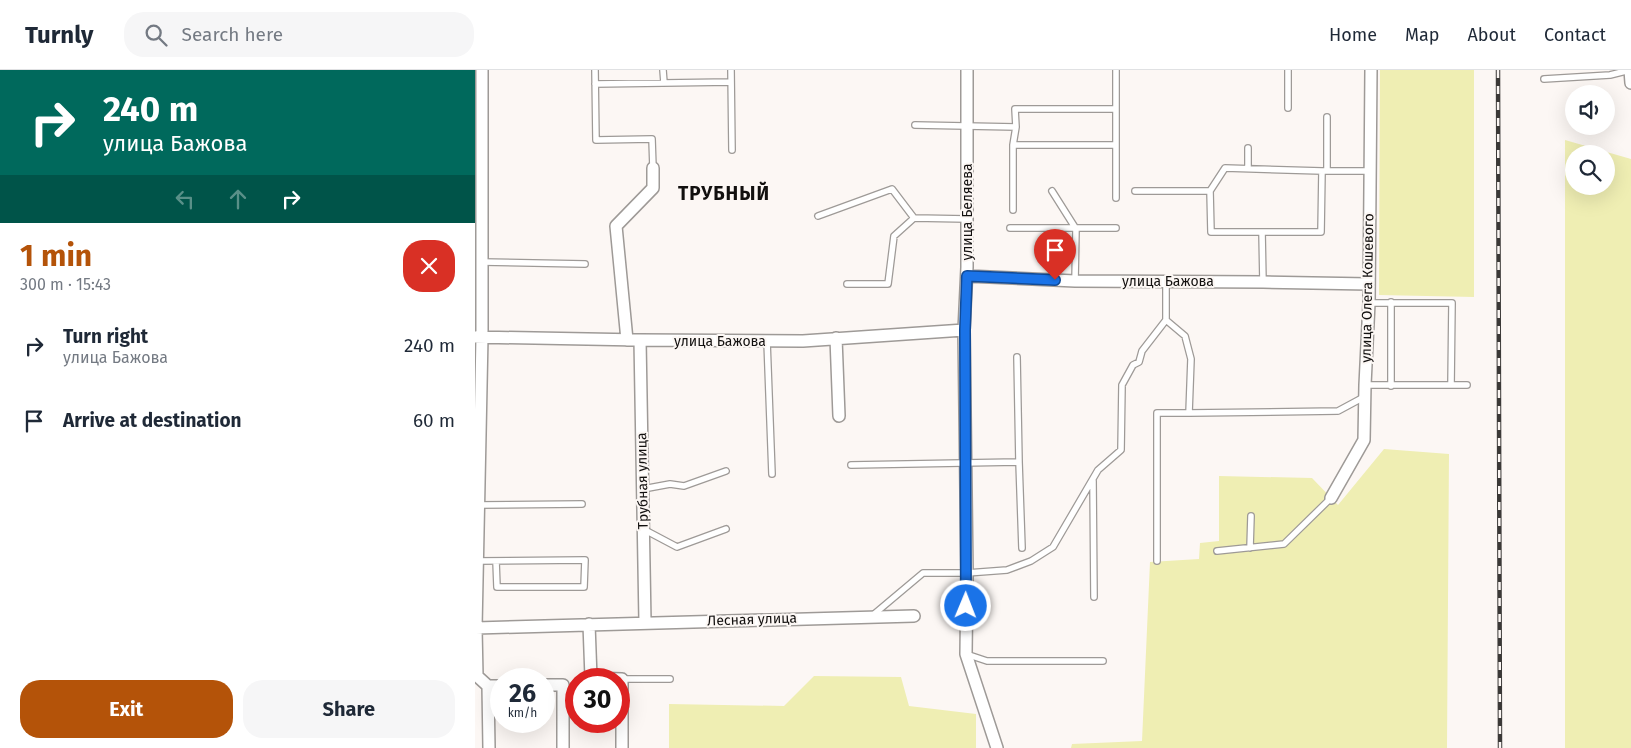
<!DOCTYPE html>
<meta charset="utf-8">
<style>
body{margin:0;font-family:"Fira Sans",sans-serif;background:#f6f6f7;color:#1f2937;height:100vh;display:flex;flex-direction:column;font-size:19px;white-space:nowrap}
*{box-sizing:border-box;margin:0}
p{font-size:16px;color:#747a83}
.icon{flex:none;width:28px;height:28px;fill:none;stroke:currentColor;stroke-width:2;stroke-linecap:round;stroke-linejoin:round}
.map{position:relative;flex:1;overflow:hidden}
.sheet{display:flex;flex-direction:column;background:#fff;width:475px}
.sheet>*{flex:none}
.guide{background:#00695c;color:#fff;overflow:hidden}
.buttons{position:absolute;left:1090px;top:15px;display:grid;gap:10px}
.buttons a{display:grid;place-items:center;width:50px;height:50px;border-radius:50%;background:#fff;box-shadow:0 5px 20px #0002;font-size:25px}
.speed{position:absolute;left:15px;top:598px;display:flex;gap:10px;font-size:25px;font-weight:700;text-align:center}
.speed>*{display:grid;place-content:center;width:65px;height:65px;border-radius:50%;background:#fff;box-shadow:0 5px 20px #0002;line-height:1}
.speed small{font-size:12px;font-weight:400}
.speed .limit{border:8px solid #d22;background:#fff;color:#111}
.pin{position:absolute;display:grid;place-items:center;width:42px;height:42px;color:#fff;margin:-51px -21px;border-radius:50% 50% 50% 0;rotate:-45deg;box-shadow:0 0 5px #0007}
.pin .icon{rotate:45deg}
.me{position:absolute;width:55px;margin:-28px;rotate:1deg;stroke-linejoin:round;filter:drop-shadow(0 0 4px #0008)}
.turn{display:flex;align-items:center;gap:18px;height:105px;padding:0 20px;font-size:22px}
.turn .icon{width:65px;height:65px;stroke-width:2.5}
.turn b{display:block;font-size:35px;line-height:42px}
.lanes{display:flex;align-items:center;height:48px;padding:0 20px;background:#0003;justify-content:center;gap:25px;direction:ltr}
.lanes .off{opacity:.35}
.round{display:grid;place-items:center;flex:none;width:52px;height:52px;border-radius:20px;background:#f6f6f7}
.head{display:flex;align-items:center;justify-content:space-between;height:85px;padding:0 20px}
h1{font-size:30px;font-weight:700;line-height:38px;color:#b45309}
.cta{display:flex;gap:10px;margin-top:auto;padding:10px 20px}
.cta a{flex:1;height:58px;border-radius:20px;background:#b45309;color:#fff;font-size:20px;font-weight:700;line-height:58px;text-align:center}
.cta a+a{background:#f6f6f7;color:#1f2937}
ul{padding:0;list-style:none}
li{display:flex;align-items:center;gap:15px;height:75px;padding:0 20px}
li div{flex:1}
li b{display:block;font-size:19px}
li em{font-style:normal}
header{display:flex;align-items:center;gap:30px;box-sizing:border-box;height:70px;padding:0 25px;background:#fff;border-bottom:1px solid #e0e1e3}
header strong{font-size:24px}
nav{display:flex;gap:28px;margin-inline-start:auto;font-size:18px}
.search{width:350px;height:45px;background:#f6f6f7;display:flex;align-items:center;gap:12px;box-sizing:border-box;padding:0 18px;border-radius:20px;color:#747a83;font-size:19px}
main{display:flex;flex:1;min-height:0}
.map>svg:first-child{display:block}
.green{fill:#efeeb3;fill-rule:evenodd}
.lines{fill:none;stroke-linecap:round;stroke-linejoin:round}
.lane-casing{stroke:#9e9a97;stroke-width:8}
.street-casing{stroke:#9e9a97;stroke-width:14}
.lane{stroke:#fff;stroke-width:5.5}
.street{stroke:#fff;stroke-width:11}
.rail-casing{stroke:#3b3937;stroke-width:4.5}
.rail{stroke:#fcf7f4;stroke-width:2.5;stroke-dasharray:8;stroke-linecap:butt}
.route-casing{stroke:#114b97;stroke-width:12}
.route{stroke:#1a73e8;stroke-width:9}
.labels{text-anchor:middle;stroke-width:4;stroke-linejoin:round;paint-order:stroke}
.street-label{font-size:14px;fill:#12100f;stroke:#fcf7f4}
.district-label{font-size:19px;font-weight:bold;letter-spacing:1px;fill:#12100f;stroke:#fcf7f4}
</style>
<header>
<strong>Turnly</strong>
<div class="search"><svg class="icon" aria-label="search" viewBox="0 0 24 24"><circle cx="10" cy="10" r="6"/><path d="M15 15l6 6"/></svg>Search here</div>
<nav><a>Home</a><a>Map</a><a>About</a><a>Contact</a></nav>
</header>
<main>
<section class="sheet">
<div class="guide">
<div class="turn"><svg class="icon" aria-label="right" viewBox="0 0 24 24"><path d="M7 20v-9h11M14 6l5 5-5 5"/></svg><div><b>240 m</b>улица Бажова</div></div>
<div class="lanes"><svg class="icon off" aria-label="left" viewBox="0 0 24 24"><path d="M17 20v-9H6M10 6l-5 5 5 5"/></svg><svg class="icon off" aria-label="ahead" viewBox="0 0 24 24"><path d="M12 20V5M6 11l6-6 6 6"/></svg><svg class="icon" aria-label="right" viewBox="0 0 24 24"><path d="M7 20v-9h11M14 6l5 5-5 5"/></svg></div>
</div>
<div class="head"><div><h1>1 min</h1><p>300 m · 15:43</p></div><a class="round" style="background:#d93025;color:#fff"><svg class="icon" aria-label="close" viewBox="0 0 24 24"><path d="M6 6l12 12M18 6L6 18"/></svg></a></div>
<ul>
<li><svg class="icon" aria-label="right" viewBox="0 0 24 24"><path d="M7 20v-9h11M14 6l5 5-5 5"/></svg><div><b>Turn right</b><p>улица Бажова</p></div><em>240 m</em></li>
<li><svg class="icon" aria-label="arrive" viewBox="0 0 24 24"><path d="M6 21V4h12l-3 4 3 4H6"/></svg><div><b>Arrive at destination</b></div><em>60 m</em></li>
</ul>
<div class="cta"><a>Exit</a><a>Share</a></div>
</section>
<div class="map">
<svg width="1156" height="678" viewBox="0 0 1156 678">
<rect width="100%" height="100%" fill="#fcf7f4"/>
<path class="green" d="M905,0H999V227L904,225Z
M1090,70L1156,89V678H1090ZM1099,84H1131V116H1099Z
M909,379L974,384L972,678H596L597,674L667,671L675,492L724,489L725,473L744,471V406L837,408L863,435Z
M339,606L426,607L434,636L501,644V678H194V634L309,636Z"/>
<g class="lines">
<g class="lane-casing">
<path id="lane" d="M120,0L121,70L177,69L178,98
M188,0L189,13
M256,0L257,80
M641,0V128
M813,0V38
M1069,9L1135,5L1155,0
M120,14L256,12
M440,55L541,57L538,75H640
M541,57L540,39H641
M538,75V140
M773,78V98
M847,101L750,98L735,121L736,162H846L847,101H895
M852,101V47
M577,121L601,159L600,211
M660,121H735
M343,146L417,119L439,148
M535,158H641
M787,162L788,212
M7,192L110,194
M372,214H413L419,166L439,148L492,149
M292,271L297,404
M890,315H976L977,233H894
M976,315H992
M916,316V232
M714,343L863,341L889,327
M544,392L547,478
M376,395L544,392L542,287
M618,411L619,527
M168,419L195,414L209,416L251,401
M3,435L107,434
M168,459L202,477L251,459
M775,478L776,446
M742,481L809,474L856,428
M2,491L110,490L109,517H22L21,491
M682,491V343H714L716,289L710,266L691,250
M398,545L448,503H492L532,500L556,491L578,477L623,400L646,380L647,315L658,295L664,292L667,281L691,250V211
M491,584L512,591H628
M147,609H195"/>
</g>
<g class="street-casing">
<path id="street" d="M492,0V197L489,260L492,503L491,584L522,678
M1155,0L1156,13
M492,206L600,211L788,212L894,214
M0,267L165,270L328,271L489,260
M361,268L364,346
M152,270L141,156L178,118V98
M165,270L170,552
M856,428L889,370L890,315L894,233L896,0
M114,554L116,608L147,609V678
M1,558L439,546
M0,606H2L1,558L7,267V0
M2,606L13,616L14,678
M69,615H88V678
M13,616H26"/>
</g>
<use href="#lane" class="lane"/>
<use href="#street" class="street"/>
<g class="rail-casing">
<path id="rail" d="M1023,0L1025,678"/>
</g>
<use href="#rail" class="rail"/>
</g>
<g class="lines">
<g class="route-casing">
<path id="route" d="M491,536L490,260L492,206L580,210"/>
</g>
<use href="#route" class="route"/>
</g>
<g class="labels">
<g class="street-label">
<text transform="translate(492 142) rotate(-90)" y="5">улица Беляева</text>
<text x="693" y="216">улица Бажова</text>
<text transform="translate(892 218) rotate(-89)" y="5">улица Олега Кошевого</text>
<text x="245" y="276">улица Бажова</text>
<text transform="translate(167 411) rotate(-91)" y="5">Трубная улица</text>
<text transform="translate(277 549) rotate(-2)" y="5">Лесная улица</text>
</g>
<g class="district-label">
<text x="249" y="130">ТРУБНЫЙ</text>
</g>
</g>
</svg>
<div class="buttons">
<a><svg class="icon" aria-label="sound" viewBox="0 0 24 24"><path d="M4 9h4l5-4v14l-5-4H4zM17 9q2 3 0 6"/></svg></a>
<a><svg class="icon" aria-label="search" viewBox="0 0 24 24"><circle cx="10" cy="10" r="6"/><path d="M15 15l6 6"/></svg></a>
</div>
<div class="speed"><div>26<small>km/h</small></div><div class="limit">30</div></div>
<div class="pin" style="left:580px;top:210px;background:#d93025"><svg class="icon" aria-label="arrive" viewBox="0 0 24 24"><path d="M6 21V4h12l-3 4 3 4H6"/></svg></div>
<svg class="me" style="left:491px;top:536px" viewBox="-20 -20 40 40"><circle r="17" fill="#1a73e8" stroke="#fff" stroke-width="3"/><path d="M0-11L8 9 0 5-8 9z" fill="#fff"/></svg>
</div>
</main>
